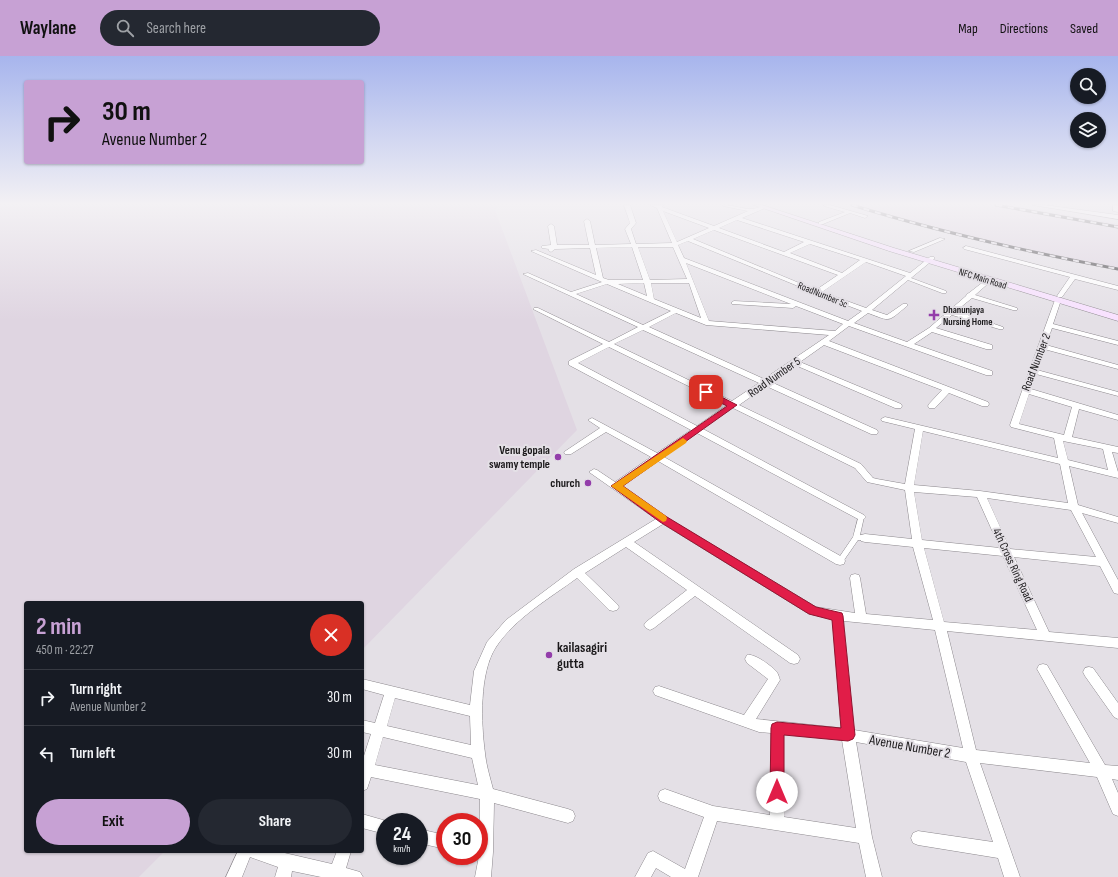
<!DOCTYPE html>
<meta charset="utf-8">
<style>
body{margin:0;font-family:"Sofia Sans Condensed",sans-serif;background:#242831;color:#f1f3f6;height:100vh;display:flex;flex-direction:column;font-size:15px;white-space:nowrap}
*{box-sizing:border-box;margin:0}
p{font-size:13px;color:#9ea1a6}
.icon{flex:none;width:22px;height:22px;fill:none;stroke:currentColor;stroke-width:2;stroke-linecap:round;stroke-linejoin:round}
.map{position:relative;flex:1;overflow:hidden}
.side{position:absolute;left:24px;top:545px;width:340px;height:252px;display:flex;flex-direction:column;background:#171b24;border-radius:4px;box-shadow:0 1px 3px #0004}
.side>*{flex:none}
.banner{position:absolute;left:24px;top:24px;width:340px;height:84px;border-radius:4px;box-shadow:0 1px 3px #0004;background:#c7a1d4;color:#111;overflow:hidden}
.tools{position:absolute;left:1070px;top:12px;display:grid;gap:8px}
.tools a{display:grid;place-items:center;width:36px;height:36px;border-radius:50%;background:#171b24;box-shadow:0 1px 3px #0004;font-size:20px}
.speed{position:absolute;left:376px;top:757px;display:flex;gap:8px;font-size:20px;font-weight:700;text-align:center}
.speed>*{display:grid;place-content:center;width:52px;height:52px;border-radius:50%;background:#171b24;box-shadow:0 1px 3px #0004;line-height:1}
.speed small{font-size:10px;font-weight:400}
.speed .limit{border:6px solid #d22;background:#fff;color:#111}
.pin{position:absolute;display:grid;place-items:center;width:34px;height:34px;color:#fff;margin:-17px;border-radius:8px;box-shadow:0 2px 6px #0006}
.me{position:absolute;width:44px;margin:-22px;rotate:0deg;stroke-linejoin:round;filter:drop-shadow(0 0 3px #0008)}
.turn{display:flex;align-items:center;gap:14px;height:84px;padding:0 12px;font-size:18px}
.turn .icon{width:52px;height:52px;stroke-width:2.5}
.turn b{display:block;font-size:28px;line-height:34px}
.round{display:grid;place-items:center;flex:none;width:42px;height:42px;border-radius:21px;background:#242831}
.summary{display:flex;align-items:center;justify-content:space-between;height:68px;padding:0 12px}
h1{font-size:24px;font-weight:700;line-height:30px;color:#c7a1d4}
.cta{display:flex;gap:8px;margin-top:auto;padding:8px 12px}
.cta a{flex:1;height:46px;border-radius:24px;background:#c7a1d4;color:#111;font-size:16px;font-weight:700;line-height:46px;text-align:center}
.cta a+a{background:#242831;color:#f1f3f6}
ul{padding:0;list-style:none}
li{display:flex;align-items:center;gap:12px;height:56px;padding:0 12px;border-top:1px solid #363941}
li div{flex:1}
li b{display:block;font-size:15px}
li em{font-style:normal}
header{display:flex;align-items:center;gap:24px;box-sizing:border-box;height:56px;padding:0 20px;background:#c7a1d4;color:#111}
header strong{font-size:19px}
nav{display:flex;gap:22px;margin-inline-start:auto;font-size:14px}
.search{width:280px;height:36px;background:#242831;display:flex;align-items:center;gap:10px;box-sizing:border-box;padding:0 14px;border-radius:22px;color:#9ea1a6;font-size:15px}
.map>svg:first-child{display:block}
.built{fill:#dfd5e1}
.lines{fill:none;stroke-linecap:round;stroke-linejoin:round}
.pedestrian-casing{stroke:#8c888d;stroke-width:1}
.minor-casing{stroke:#8c888d;stroke-width:1}
.secondary-casing{stroke:#8c888d;stroke-width:1}
.pedestrian{fill:#fff;fill-rule:evenodd}
.minor{fill:#fff;fill-rule:evenodd}
.secondary{fill:#f8e1ff;fill-rule:evenodd}
.rail-casing{stroke:#4a484b;stroke-width:3}
.rail{stroke:#e4e0e6;stroke-width:2;stroke-dasharray:6;stroke-linecap:butt}
.route{fill:#e11d48;stroke:#92132f}
.slow{fill:#f59e0b}
.poi-dot{fill:#933daa;stroke:#e4e0e6;stroke-width:1.5}
.labels{text-anchor:middle;stroke-width:4;stroke-linejoin:round;paint-order:stroke}
.far-street-label{font-size:10px;fill:#1b191b;stroke:#e4e0e6}
.far-poi-label{font-size:10px;font-weight:bold;fill:#1b191b;stroke:#e4e0e6;text-anchor:start}
.street-label{font-size:12px;fill:#1b191b;stroke:#e4e0e6}
.poi-label{font-size:12px;font-weight:bold;fill:#1b191b;stroke:#e4e0e6;text-anchor:end}
.near-poi-label{font-size:14px;font-weight:bold;fill:#1b191b;stroke:#e4e0e6;text-anchor:start}
.near-street-label{font-size:14px;fill:#1b191b;stroke:#e4e0e6}
</style>
<header>
<strong>Waylane</strong>
<div class="search"><svg class="icon" aria-label="search" viewBox="0 0 24 24"><circle cx="10" cy="10" r="6"/><path d="M15 15l6 6"/></svg>Search here</div>
<nav><a>Map</a><a>Directions</a><a>Saved</a></nav>
</header>
<div class="map">
<svg width="1118" height="821" viewBox="0 0 1118 821">
<rect width="100%" height="100%" fill="#e4e0e6"/>
<path class="built" d="M0,149H499L495,154L577,374L362,594V547H26V795H165L139,821H0Z
M855,149H1009L1118,168V212L993,187L937,173Z"/>
<g class="lines">
<g class="pedestrian-casing">
<path id="pedestrian" d="M859,459H863L864,461L860,479L867,480L868,482L867,484H858L842,507L840,508L838,507L837,505L838,503L853,481Z"/>
</g>
<g class="minor-casing">
<path id="minor" d="M624,149H630L636,167L631,173L636,188L672,187L657,152L650,149H663L662,151L714,170L748,155L723,150V149C733,149 742,153 752,153C757,153 760,150 765,150V152L742,162L910,217L930,201H934V203L911,222L946,235V237H942L908,224L872,254L887,259L903,248H907V250C887,266 892,266 868,257L854,267L907,286L929,272L966,240L967,238L969,237L987,223H991V225L975,239L1017,252V254H1013L972,242L956,255L1003,271V273H999L952,259L936,272L992,289V293H986L932,276L914,288L992,315V319H986L849,270L829,285L988,346L989,348L988,350H982L949,337L935,352H929L928,350L929,348L942,334L824,289L800,306L901,348L902,350L901,352H895L795,309L771,326L877,374L878,376L877,378H871L766,330L739,349L861,408L873,422L877,423L905,428L915,373L882,365L881,363L885,361L1058,402L1054,382L1011,371L1010,369L1022,335L1021,334L1023,332L1055,244L1058,242L1061,244L1053,268L1118,285V289L1052,272L1046,289L1118,309V313L1044,293L1037,314L1118,336V340L1036,318L1031,333L1118,359V364L1079,353L1072,381L1118,391V397L1112,396L1118,416V422L1069,410L1078,449L1118,461V467L1082,457L1118,524V538L1114,537L1100,510L1014,501L1049,576L1118,582V592L947,575L976,694L1090,707L1037,613L1039,609L1043,608L1047,609L1105,709L1118,710V724L1112,723L1118,737V760L1113,758L1097,721L980,707L1020,821H1004L998,802L918,789L913,787L911,782L913,777L918,775L993,786L966,706L856,686L872,781L882,821H866L859,787L717,765L698,821H671L656,812L651,821H635L648,797L653,795L685,813L704,761L660,745L658,740L660,735L665,733L713,750L770,759L771,677L759,676L655,639L653,635L655,631L659,630L744,659L768,623L747,607L745,603L747,599C754,597 770,609 776,615C778,617 779,621 780,624L756,663L841,672L833,563L809,558L663,468L634,486L798,599L800,603L798,607L794,608L790,607L695,540L654,572L650,574L646,572L644,569L646,566L687,534L626,491L585,517L617,548L619,551L617,554L613,555L609,554L577,522C550,542 515,562 496,591C479,617 481,667 485,697C486,709 490,721 493,733L568,753L573,755L575,760L573,765L568,767L494,747L493,796L491,821H475L479,800L480,743L371,721L367,733L362,735V706L371,678L362,676V664L375,667L384,639L362,633V623L470,649L474,615L487,586L506,564L574,513L656,463L589,416L594,413L597,414L615,426L651,401L606,376L571,398H565L564,396L600,372L588,364L592,362L657,397L691,374L569,309V305L603,288L533,253L534,252H538L609,286L638,271L523,218L528,217L571,236L602,226L531,195L536,194L596,219L590,192L555,193L551,196L548,194L549,193L542,192V190L551,189L548,170L551,168L554,170L557,189H589L584,165L587,163L590,165L595,189L631,188L625,173L630,167ZM663,155L709,172L677,186ZM737,164L804,186L784,196L719,172ZM714,174L838,219L816,234L693,183ZM688,185L815,237L862,255L848,265L684,202L678,189ZM810,188L860,204L842,217L790,197ZM632,191L643,224H609L603,222L596,192ZM638,191H673L687,223L650,224ZM866,206L906,220L866,252L822,236ZM686,207L791,248L734,245L732,246V248L793,252L796,250L843,268L835,275L709,265ZM644,227L647,240L618,228ZM651,227H689L701,262L654,243ZM607,228L671,255L643,269L576,238ZM676,257L706,269L829,279L764,323L649,271ZM643,274L759,327L732,345L614,288ZM609,291L727,349L697,370L578,307ZM1029,338L1072,351L1064,379L1019,368ZM733,352L855,412L867,426L905,434L912,483L865,478L861,479L860,482L861,485L865,486L913,491L933,564L866,558L860,522L859,519L855,518L851,519L850,522L855,557L816,551L666,461L622,430L658,405L836,508L840,509L844,508L845,505L844,502L664,401L697,377L858,463H864L866,461L864,459L703,373ZM923,375L1060,408L1068,447L980,435L914,429ZM1063,385L1103,393L1108,414L1068,404ZM914,436L977,441L1000,492L922,484ZM987,442L1071,454L1096,501L1010,493ZM924,492L1003,500L1037,574L944,566ZM844,565L935,574L963,692L854,674ZM395,642L470,660L471,689L387,670ZM784,678L842,684L856,772L784,761ZM383,681L472,702L478,729L375,709Z
M824,149H830L868,160L865,162L850,157L823,168H819V166L845,156L824,150Z
M1033,149H1044L1118,159V163Z
M1113,149H1118V156L1113,155Z
M940,182L945,183L914,196L909,195Z
M966,190L1118,230V234L1075,223L1062,241H1058L1057,240L1070,221L964,193L963,192Z
M1089,611L1093,612L1118,647V663L1114,661L1085,620L1083,616L1085,612Z
M362,758L390,766H385V778L362,772Z
M419,773L445,779V793L419,787Z
M238,795H276L332,808L337,795H351L346,812L360,816L363,821H321L292,815L291,821H275L278,811L250,801L242,821H226Z"/>
</g>
<g class="secondary-casing">
<path id="secondary" d="M754,149H762L894,192L1118,259V265L889,195Z"/>
</g>
<use href="#pedestrian" class="pedestrian"/>
<use href="#minor" class="minor"/>
<use href="#secondary" class="secondary"/>
<g class="rail-casing">
<path id="rail" d="M852,149C939,176 1028,196 1118,213
M996,149L1118,171"/>
</g>
<use href="#rail" class="rail"/>
</g>
<linearGradient id="sky" x2="0" y2="1"><stop stop-color="#a7b5ed"/><stop offset="0.56" stop-color="#f3f1f4"/><stop offset="1" stop-color="#f3f1f4" stop-opacity="0"/></linearGradient>
<rect width="1118" height="264" fill="url(#sky)"/>
<path class="route" d="M703,334H708L737,349L623,430L667,461L816,551L842,557L843,560L855,679L853,683L848,685L784,679V736L782,741L777,743L772,741L770,736L771,672L772,668L777,666L841,672L832,564L809,558L660,466L611,430L727,350L703,338Z"/>
<path class="slow" d="M683,382L687,385L686,387L623,430L666,460L667,462L666,465L663,466L611,430Z"/>
<g class="poi-dot">
<path d="M932 253h4v4h4v4h-4v4h-4v-4h-4v-4h4z"/>
<circle cx="558" cy="401" r="4"/>
<circle cx="588" cy="427" r="4"/>
<circle cx="549" cy="599" r="4"/>
</g>
<g class="labels">
<g class="far-street-label">
<text transform="translate(983 222) rotate(17)" y="4">NFC Main Road</text>
<text transform="translate(823 238) rotate(22)" y="4">RoadNumber 5c</text>
</g>
<g class="far-poi-label">
<text x="943" y="257">Dhanunjaya<tspan x="943" dy="12">Nursing Home</tspan></text>
</g>
<g class="street-label">
<text transform="translate(1036 306) rotate(-69)" y="4">Road Number 2</text>
<text transform="translate(774 321) rotate(-35)" y="4">Road Number 5</text>
<text transform="translate(1013 509) rotate(65)" y="4">4th Cross Ring Road</text>
</g>
<g class="poi-label">
<text x="550" y="398">Venu gopala<tspan x="550" dy="14">swamy temple</tspan></text>
<text x="580" y="431">church</text>
</g>
<g class="near-poi-label">
<text x="557" y="596">kailasagiri<tspan x="557" dy="16">gutta</tspan></text>
</g>
<g class="near-street-label">
<text transform="translate(910 690) rotate(10)" y="5">Avenue Number 2</text>
</g>
</g>
</svg>
<div class="tools">
<a><svg class="icon" aria-label="search" viewBox="0 0 24 24"><circle cx="10" cy="10" r="6"/><path d="M15 15l6 6"/></svg></a>
<a><svg class="icon" aria-label="layers" viewBox="0 0 24 24"><path d="M12 4l9 5-9 5-9-5zM3 14l9 5 9-5"/></svg></a>
</div>
<div class="speed"><div>24<small>km/h</small></div><div class="limit">30</div></div>
<div class="pin" style="left:706px;top:336px;background:#d93025"><svg class="icon" aria-label="arrive" viewBox="0 0 24 24"><path d="M6 21V4h12l-3 4 3 4H6"/></svg></div>
<svg class="me" style="left:777px;top:736px" viewBox="-20 -20 40 40"><circle r="19" fill="#fff"/><path d="M0-13L10 11 0 6-10 11z" fill="#e11d48"/></svg>
<div class="banner">
<div class="turn"><svg class="icon" aria-label="right" viewBox="0 0 24 24"><path d="M7 20v-9h11M14 6l5 5-5 5"/></svg><div><b>30 m</b>Avenue Number 2</div></div>
</div>
<section class="side">
<div class="summary"><div><h1>2 min</h1><p>450 m · 22:27</p></div><a class="round" style="background:#d93025;color:#fff"><svg class="icon" aria-label="close" viewBox="0 0 24 24"><path d="M6 6l12 12M18 6L6 18"/></svg></a></div>
<ul>
<li><svg class="icon" aria-label="right" viewBox="0 0 24 24"><path d="M7 20v-9h11M14 6l5 5-5 5"/></svg><div><b>Turn right</b><p>Avenue Number 2</p></div><em>30 m</em></li>
<li><svg class="icon" aria-label="left" viewBox="0 0 24 24"><path d="M17 20v-9H6M10 6l-5 5 5 5"/></svg><div><b>Turn left</b></div><em>30 m</em></li>
</ul>
<div class="cta"><a>Exit</a><a>Share</a></div>
</section>
</div>
